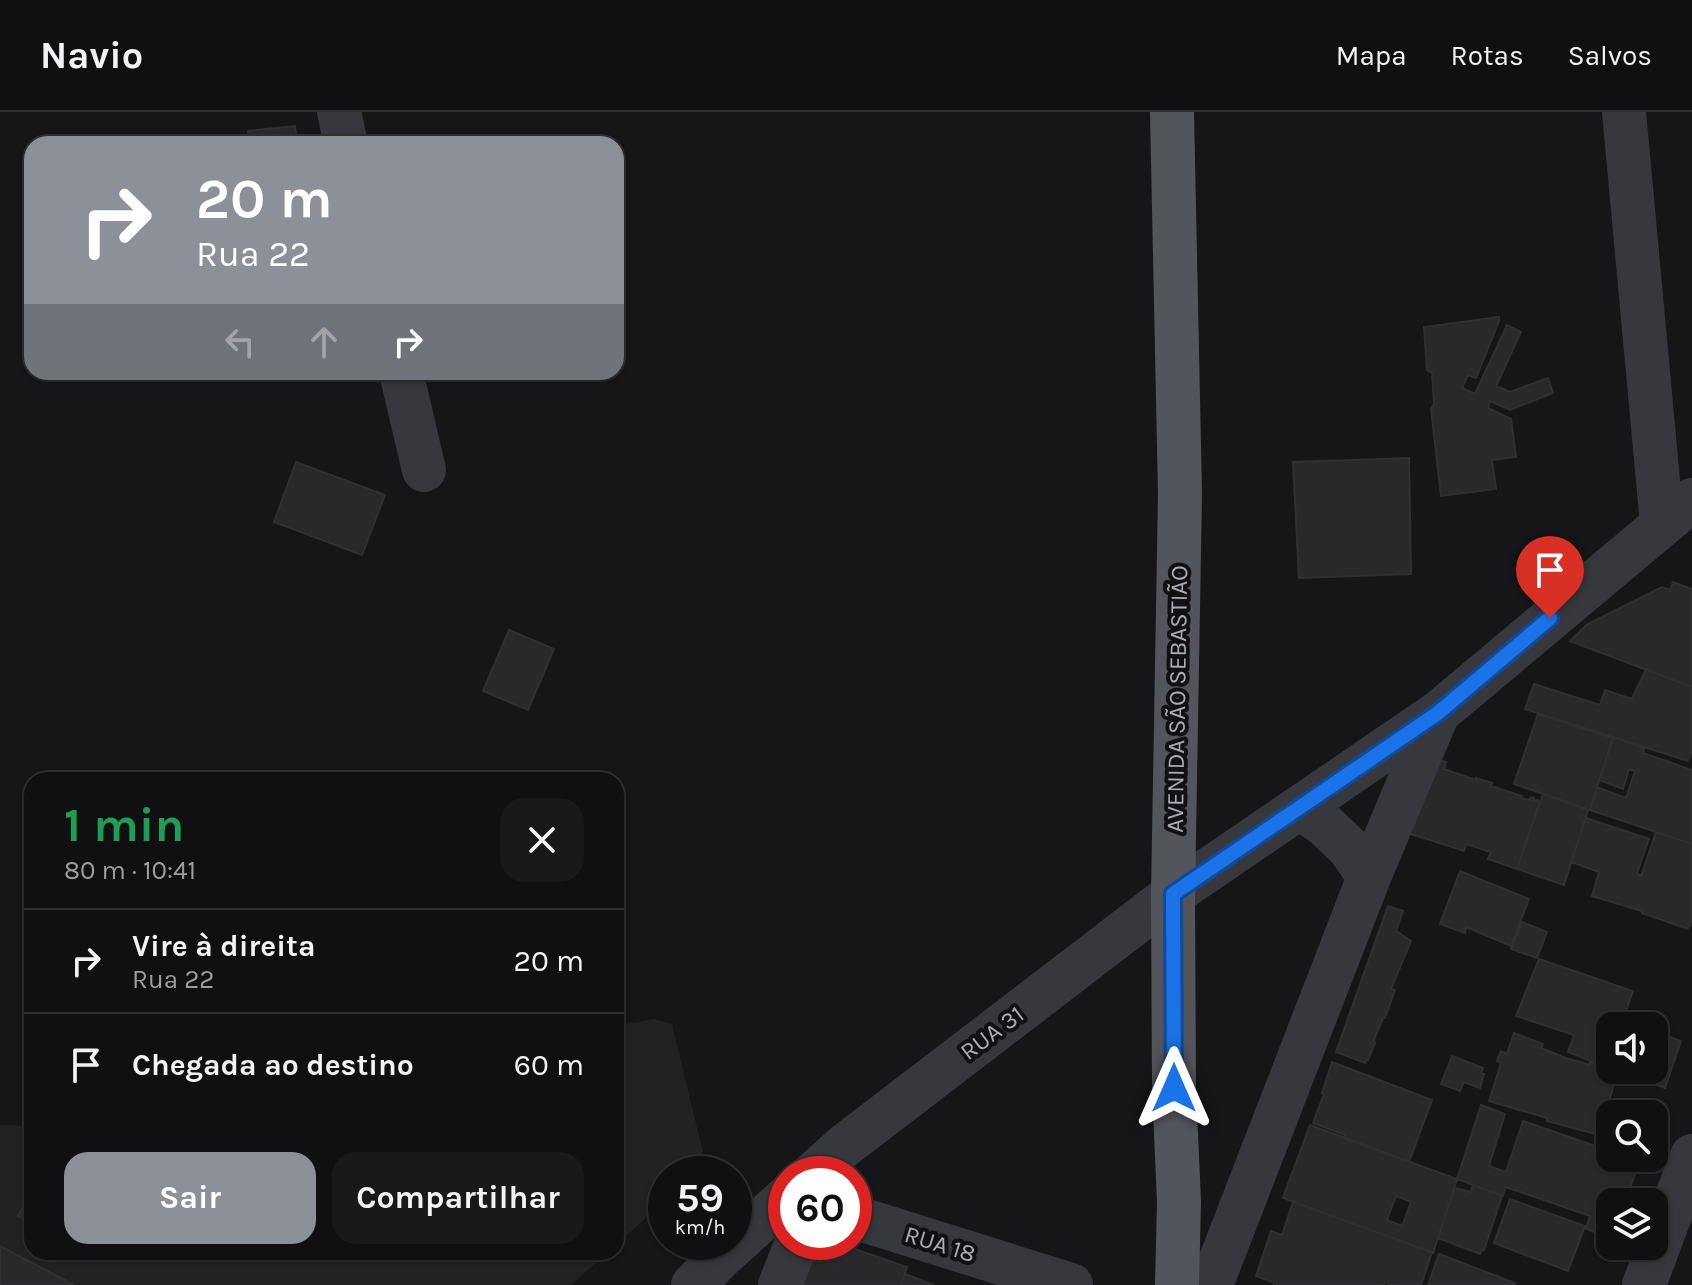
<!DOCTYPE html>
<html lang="pt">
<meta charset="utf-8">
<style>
body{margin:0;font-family:Karla,sans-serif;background:#19191b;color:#f1f3f6;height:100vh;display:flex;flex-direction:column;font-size:30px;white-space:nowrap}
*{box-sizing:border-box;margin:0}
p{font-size:26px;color:#9c9d9f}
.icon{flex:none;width:44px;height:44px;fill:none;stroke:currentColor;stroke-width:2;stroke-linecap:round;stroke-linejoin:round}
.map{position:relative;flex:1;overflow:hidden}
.sheet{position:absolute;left:24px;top:660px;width:600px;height:488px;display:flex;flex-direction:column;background:#101012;border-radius:24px;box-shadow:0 2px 6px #0004,0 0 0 2px #303032}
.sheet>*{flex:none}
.hud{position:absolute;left:24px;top:24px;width:600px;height:244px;border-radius:24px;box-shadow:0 2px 6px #0004,0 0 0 2px #303032;background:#8c9099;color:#fff;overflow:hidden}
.tools{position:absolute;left:1596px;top:900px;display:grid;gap:16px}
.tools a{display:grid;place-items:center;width:72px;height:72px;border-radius:16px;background:#101012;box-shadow:0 2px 6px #0004,0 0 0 2px #303032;font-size:40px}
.speed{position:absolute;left:648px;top:1044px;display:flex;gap:16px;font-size:40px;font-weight:700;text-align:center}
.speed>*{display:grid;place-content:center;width:104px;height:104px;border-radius:50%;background:#101012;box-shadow:0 2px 6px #0004,0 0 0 2px #303032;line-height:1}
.speed small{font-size:20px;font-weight:400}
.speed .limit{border:12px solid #d22;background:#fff;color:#111}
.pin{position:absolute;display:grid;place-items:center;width:68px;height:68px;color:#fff;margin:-82px -34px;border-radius:50% 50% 50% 0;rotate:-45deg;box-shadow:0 0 8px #0007}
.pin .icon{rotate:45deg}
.me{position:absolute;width:88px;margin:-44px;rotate:0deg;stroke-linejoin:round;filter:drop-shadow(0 0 6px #0008)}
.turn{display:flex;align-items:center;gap:28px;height:168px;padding:0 40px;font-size:36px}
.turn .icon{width:104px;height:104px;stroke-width:2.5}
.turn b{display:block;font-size:56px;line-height:68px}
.lanes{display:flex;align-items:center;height:76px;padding:0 40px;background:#0003;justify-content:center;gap:40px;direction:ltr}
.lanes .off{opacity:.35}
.round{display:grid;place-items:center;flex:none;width:84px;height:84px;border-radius:24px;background:#19191b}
.headline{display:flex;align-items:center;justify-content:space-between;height:136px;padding:0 40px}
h1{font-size:48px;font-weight:700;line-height:60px;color:#1e9e55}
.cta{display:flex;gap:16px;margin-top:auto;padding:16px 40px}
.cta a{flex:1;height:92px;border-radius:24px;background:#8c9099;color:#fff;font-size:32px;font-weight:700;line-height:92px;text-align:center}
.cta a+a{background:#19191b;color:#f1f3f6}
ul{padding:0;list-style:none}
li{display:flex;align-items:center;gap:24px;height:104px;padding:0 40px;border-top:2px solid #303032}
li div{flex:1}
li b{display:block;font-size:30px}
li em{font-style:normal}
header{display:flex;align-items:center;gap:48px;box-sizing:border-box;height:112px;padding:0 40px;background:#101012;border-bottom:2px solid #303032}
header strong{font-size:38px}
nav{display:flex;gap:44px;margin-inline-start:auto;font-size:28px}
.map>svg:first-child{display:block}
.built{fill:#222225}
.building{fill:#29292c;stroke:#303034;stroke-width:2;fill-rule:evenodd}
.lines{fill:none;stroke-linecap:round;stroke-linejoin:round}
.minor{stroke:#37383d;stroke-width:44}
.major{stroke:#53555c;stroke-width:44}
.route-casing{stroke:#114b97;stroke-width:20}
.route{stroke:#1a73e8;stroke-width:14}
.labels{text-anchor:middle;stroke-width:8;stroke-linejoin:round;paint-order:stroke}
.street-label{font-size:24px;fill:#a8adb8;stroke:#111113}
</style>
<header>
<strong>Navio</strong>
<nav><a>Mapa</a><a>Rotas</a><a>Salvos</a></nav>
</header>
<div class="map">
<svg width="1692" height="1173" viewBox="0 0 1692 1173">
<rect width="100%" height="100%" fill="#161618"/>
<path class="built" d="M654,907L672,912L706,1053L696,1062H666V1088L616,1133V914Z
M0,1013L32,1014V1140H608L571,1173H0Z"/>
<path class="building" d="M295,14L297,32H249L248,19Z
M1499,205V209L1476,266L1468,263L1462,276L1475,282L1507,213L1521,220L1496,274L1510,280L1548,266L1553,281L1510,298L1490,289L1488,296L1511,307L1516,345L1492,348L1496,377L1441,384L1431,297L1434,292L1432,261L1427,258L1424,215Z
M1409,346L1411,462L1299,466L1293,350Z
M296,350L385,383L362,443L274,410Z
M1673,470L1692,477V575L1570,529L1586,513L1662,475L1670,478Z
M509,518L554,537L528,598L483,579Z
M1646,557L1692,575V638L1688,649L1525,597L1534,572L1600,593L1605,578L1632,587Z
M1538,602L1613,626L1590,698L1514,672Z
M1613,625L1644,636L1643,641L1692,658V732L1590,698L1597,675L1626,686L1635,659L1629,657L1623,677L1599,668Z
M1434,646L1446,650L1444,657L1476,668V666L1492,671L1491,674L1522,684L1521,686L1530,688L1531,685L1534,686L1533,689L1538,688L1539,692L1517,757L1488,747L1491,740L1466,732L1464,739L1408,721Z
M1543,682L1588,698L1564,773L1517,757Z
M1586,706L1649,727L1637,761L1641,764L1656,720L1692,732V807L1688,817L1642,801V799L1592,784L1599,760L1571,750Z
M1460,759L1529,787L1511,834L1466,815L1465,821L1440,812Z
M1388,794L1403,799L1396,819L1411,829L1391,877L1395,878L1385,906H1383L1374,928L1375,931L1368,948H1366L1365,951L1336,940Z
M1522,810L1547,820L1537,846L1511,837Z
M1539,847L1633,879L1621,913L1624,914H1610V957L1568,940L1574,923L1516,904Z
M1654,919L1681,929L1665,976L1614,958H1654Z
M1514,921L1543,932L1541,936L1566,946L1590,953V950L1618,959L1599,1023L1547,1009V1006L1489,989L1501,951L1497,949L1500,941L1501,939L1507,942Z
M1452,944L1483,956L1481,961L1484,962L1480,976L1464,970L1460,979L1441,972Z
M1332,950L1432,988L1409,1050L1343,1026L1345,1023L1313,1011L1324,982L1322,981Z
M1481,993L1505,1002L1489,1054L1506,1060L1523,1009L1610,1039V1046H1636L1640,1048L1625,1090H1610V1125L1586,1117L1590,1104L1506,1075L1503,1084L1457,1067Z
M1310,1013L1457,1067L1433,1141L1283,1086ZM1396,1084L1411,1090L1402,1114L1387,1108Z
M1473,1073L1502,1084L1484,1138H1482L1480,1142L1438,1126L1455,1076L1471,1080Z
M32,1077V1111L18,1104Z
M1510,1087L1585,1114L1568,1159L1494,1131Z
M1293,1090L1432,1140L1421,1173H1393L1385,1170L1384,1173H1274V1171L1256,1164L1271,1119L1282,1123Z
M812,1130H835L907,1155L901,1173H797Z
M0,1134L74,1173H0Z
M1439,1142L1515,1171L1514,1173H1428Z
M905,1162L934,1173H901Z"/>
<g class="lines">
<path class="minor" d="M339,0L346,32
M1624,0L1662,412
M401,260L424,358
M1300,696L1326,714L1349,736L1369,765
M813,1062L844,1034L1173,782L1438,601L1692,388
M854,1105L1071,1173
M693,1173L722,1144L786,1086
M780,1173L797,1130
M1211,1173L1369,765L1438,601
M1644,1173L1692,1044"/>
<path class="major" d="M1172,0L1180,382L1173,782L1174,976L1179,1090L1177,1173"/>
</g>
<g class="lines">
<g class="route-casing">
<path id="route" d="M1174,976L1173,782L1438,601L1550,506"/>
</g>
<use href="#route" class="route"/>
</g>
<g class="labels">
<g class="street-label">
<text transform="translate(1177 587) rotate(-89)" y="8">AVENIDA SÃO SEBASTIÃO</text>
<text transform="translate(992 921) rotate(-37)" y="8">RUA 31</text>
<text transform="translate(940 1132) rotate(17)" y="8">RUA 18</text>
</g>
</g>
</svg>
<div class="tools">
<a><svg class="icon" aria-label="sound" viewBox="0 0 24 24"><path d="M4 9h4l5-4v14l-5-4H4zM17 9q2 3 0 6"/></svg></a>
<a><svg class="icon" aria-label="search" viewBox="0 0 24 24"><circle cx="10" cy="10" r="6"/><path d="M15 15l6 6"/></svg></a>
<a><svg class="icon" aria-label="layers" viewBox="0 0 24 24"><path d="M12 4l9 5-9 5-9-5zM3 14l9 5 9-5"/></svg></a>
</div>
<div class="speed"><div>59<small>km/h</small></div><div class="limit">60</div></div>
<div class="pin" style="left:1550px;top:506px;background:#d93025"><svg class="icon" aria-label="arrive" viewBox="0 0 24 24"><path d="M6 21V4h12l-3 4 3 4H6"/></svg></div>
<svg class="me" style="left:1174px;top:976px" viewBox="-20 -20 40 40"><path d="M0-17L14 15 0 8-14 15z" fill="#1a73e8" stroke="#fff" stroke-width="4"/></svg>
<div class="hud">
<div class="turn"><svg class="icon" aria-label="right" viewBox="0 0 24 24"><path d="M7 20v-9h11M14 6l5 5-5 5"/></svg><div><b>20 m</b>Rua 22</div></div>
<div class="lanes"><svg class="icon off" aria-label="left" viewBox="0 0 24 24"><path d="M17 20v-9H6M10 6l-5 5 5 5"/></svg><svg class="icon off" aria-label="ahead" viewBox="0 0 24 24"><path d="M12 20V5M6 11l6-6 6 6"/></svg><svg class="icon" aria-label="right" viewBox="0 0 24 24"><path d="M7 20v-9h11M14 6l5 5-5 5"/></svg></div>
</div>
<section class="sheet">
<div class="headline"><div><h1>1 min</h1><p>80 m · 10:41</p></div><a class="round"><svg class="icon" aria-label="close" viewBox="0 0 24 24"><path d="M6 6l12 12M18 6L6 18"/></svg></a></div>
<ul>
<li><svg class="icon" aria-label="right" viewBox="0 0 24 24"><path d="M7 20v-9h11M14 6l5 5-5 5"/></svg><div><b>Vire à direita</b><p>Rua 22</p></div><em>20 m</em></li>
<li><svg class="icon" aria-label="arrive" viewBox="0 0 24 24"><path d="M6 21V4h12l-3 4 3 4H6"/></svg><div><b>Chegada ao destino</b></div><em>60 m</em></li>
</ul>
<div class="cta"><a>Sair</a><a>Compartilhar</a></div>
</section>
</div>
